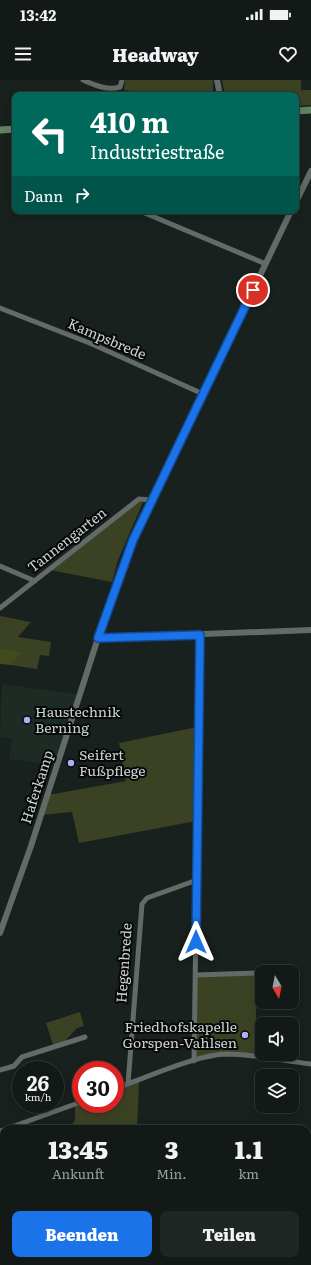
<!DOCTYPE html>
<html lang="de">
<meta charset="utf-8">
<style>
body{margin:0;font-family:Literata,serif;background:#1f2623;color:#f1f3f6;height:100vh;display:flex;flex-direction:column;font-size:15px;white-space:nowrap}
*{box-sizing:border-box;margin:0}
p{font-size:13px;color:#9ca0a1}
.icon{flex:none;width:22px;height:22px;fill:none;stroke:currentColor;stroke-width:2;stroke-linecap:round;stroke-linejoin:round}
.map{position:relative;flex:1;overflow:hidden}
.details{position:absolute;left:0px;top:1045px;width:311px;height:140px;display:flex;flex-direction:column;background:#121916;border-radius:12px 12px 0 0;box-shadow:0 2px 10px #0003,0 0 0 1px #313835}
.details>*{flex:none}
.guide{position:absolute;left:12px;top:12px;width:287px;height:122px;border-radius:8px;box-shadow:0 2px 10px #0003,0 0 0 1px #313835;background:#00695c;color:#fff;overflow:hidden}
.needle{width:26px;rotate:170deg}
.fabs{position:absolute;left:255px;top:885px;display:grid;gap:8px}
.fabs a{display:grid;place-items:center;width:44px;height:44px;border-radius:8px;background:#121916;box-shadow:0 2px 10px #0003,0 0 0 1px #313835;font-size:20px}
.speed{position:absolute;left:12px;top:981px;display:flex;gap:8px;font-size:20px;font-weight:700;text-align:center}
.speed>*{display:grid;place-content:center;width:52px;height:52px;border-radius:50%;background:#121916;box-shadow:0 2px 10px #0003,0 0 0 1px #313835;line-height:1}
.speed small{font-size:10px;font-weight:400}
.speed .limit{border:6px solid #d22;background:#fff;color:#111}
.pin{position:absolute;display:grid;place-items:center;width:34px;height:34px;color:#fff;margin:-17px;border:2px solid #fff;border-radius:50%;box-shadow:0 1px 4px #0007}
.me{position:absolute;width:44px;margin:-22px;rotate:0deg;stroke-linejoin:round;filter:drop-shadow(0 0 3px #0008)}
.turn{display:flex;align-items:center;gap:14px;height:84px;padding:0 12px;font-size:18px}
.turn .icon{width:52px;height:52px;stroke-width:2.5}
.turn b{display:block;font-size:28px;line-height:34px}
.then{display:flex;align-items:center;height:38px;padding:0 12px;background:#0003;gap:8px;font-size:15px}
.eta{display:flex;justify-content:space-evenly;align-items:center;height:68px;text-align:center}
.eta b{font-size:24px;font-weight:800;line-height:28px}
.button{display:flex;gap:8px;margin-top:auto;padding:8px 12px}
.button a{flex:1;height:46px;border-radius:8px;background:#1a73e8;color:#fff;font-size:16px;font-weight:800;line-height:46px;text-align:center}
.button a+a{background:#1f2623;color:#f1f3f6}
.status{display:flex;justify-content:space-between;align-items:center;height:28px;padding:0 20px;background:#121916;direction:ltr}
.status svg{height:11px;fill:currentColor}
header{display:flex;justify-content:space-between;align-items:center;height:52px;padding:0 12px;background:#121916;font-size:18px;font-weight:800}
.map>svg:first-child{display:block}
.built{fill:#1d2b24}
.green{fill:#3b4224}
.forest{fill:#424b1d}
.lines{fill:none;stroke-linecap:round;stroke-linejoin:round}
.minor{stroke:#626b67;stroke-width:5}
.tertiary{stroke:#626b67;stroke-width:6}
.secondary{stroke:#638364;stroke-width:7}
.route-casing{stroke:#114b97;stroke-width:10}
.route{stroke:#1a73e8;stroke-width:7}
.poi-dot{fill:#a7b1fc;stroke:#060908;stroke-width:1.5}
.labels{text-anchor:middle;stroke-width:4;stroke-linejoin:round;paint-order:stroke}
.street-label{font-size:14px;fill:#cdd3d0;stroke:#060908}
.poi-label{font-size:14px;fill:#cdd3d0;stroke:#060908;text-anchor:start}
</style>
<div class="status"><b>13:42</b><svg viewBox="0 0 49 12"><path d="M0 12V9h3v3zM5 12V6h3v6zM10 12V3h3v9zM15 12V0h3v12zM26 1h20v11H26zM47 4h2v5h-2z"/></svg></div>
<header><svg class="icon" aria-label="menu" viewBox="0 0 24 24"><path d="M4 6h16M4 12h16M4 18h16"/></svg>Headway<svg class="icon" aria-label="heart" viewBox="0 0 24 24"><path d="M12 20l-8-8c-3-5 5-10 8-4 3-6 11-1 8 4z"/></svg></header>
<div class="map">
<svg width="311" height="1185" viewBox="0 0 311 1185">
<rect width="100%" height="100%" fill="#18211d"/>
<path class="built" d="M2,604L77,614L56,685L9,679L12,658L0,657Z"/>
<path class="green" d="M125,0H213V15H138L139,12L124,10Z
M222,0H301V10H311V25L296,26V15H225Z
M137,422H143L118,480L112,502L50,490Z
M0,536L31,542L18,557L51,562L49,576L40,575L37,589L11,585L21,572L0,568Z
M197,647L196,741L79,763L72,732L41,735L48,715L126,701L119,663Z
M257,893L255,976L238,974L196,979L197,896Z
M80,932L84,946L77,948L65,961L53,965L46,943Z
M139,1002L137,1049H69L75,1040V1026L81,1024H115V1011Z"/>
<path class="forest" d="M0,568L22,572L11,585L0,584Z"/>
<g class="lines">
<path class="minor" d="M83,0C95,5 107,11 120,7L122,0
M140,131L266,184
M0,228L92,264L203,314
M0,486L35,501
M0,528L139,419L152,420
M196,895L256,893
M194,981L200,555
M0,990L14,986L22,977L85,957
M128,1004L142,824L147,818L197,800
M115,1009C144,998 196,975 226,974C253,974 284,981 311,984
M6,1049L81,1022
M0,1051L4,1050
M307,1118L311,1114
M0,1158L4,1161
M38,1181L45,1185
M248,1185L251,1181"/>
<path class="tertiary" d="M217,0L220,15
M296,122L311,91
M98,558L311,550
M0,853L31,766L98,558L133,460L291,131"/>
<path class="secondary" d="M296,31L311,30
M0,50L15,49"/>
</g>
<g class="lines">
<g class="route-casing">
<path id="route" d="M196,862L200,555L98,558L133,460L253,210"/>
</g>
<use href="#route" class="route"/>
</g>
<g class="poi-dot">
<circle cx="27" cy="640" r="4"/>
<circle cx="71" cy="683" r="4"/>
<circle cx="245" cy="955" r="4"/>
</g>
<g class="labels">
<g class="street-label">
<text transform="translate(107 259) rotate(23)" y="5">Kampsbrede</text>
<text transform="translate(67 460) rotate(-38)" y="5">Tannengarten</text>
<text transform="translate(37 707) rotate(-72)" y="5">Haferkamp</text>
<text transform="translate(124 883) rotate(-86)" y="5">Hegenbrede</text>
</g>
<g class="poi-label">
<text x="35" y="637">Haustechnik<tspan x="35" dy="16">Berning</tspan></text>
<text x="79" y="680">Seifert<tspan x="79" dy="16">Fußpflege</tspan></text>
<text x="237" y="952" text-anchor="end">Friedhofskapelle<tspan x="237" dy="16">Gorspen-Vahlsen</tspan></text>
</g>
</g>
</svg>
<div class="fabs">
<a><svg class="needle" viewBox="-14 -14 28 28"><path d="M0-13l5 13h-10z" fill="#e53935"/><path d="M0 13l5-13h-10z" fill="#9ca0a1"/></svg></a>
<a><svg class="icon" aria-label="sound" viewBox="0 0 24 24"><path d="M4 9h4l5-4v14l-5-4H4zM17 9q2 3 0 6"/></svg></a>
<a><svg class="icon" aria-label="layers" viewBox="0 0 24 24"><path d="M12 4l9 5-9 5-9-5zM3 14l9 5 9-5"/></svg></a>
</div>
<div class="speed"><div>26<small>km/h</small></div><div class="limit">30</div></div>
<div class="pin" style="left:253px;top:210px;background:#d93025"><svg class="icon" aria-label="arrive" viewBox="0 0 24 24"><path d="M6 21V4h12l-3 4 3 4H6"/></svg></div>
<svg class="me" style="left:196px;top:862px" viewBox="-20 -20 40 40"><path d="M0-17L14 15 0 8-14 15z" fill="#1a73e8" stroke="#fff" stroke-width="4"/></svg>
<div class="guide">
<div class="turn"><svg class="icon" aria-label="left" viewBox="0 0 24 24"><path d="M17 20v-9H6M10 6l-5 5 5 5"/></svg><div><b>410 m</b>Industriestraße</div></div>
<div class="then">Dann<svg class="icon" aria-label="right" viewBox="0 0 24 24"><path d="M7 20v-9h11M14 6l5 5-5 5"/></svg></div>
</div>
<section class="details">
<div class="eta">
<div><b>13:45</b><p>Ankunft</p></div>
<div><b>3</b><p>Min.</p></div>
<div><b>1.1</b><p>km</p></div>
</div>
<div class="button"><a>Beenden</a><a>Teilen</a></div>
</section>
</div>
